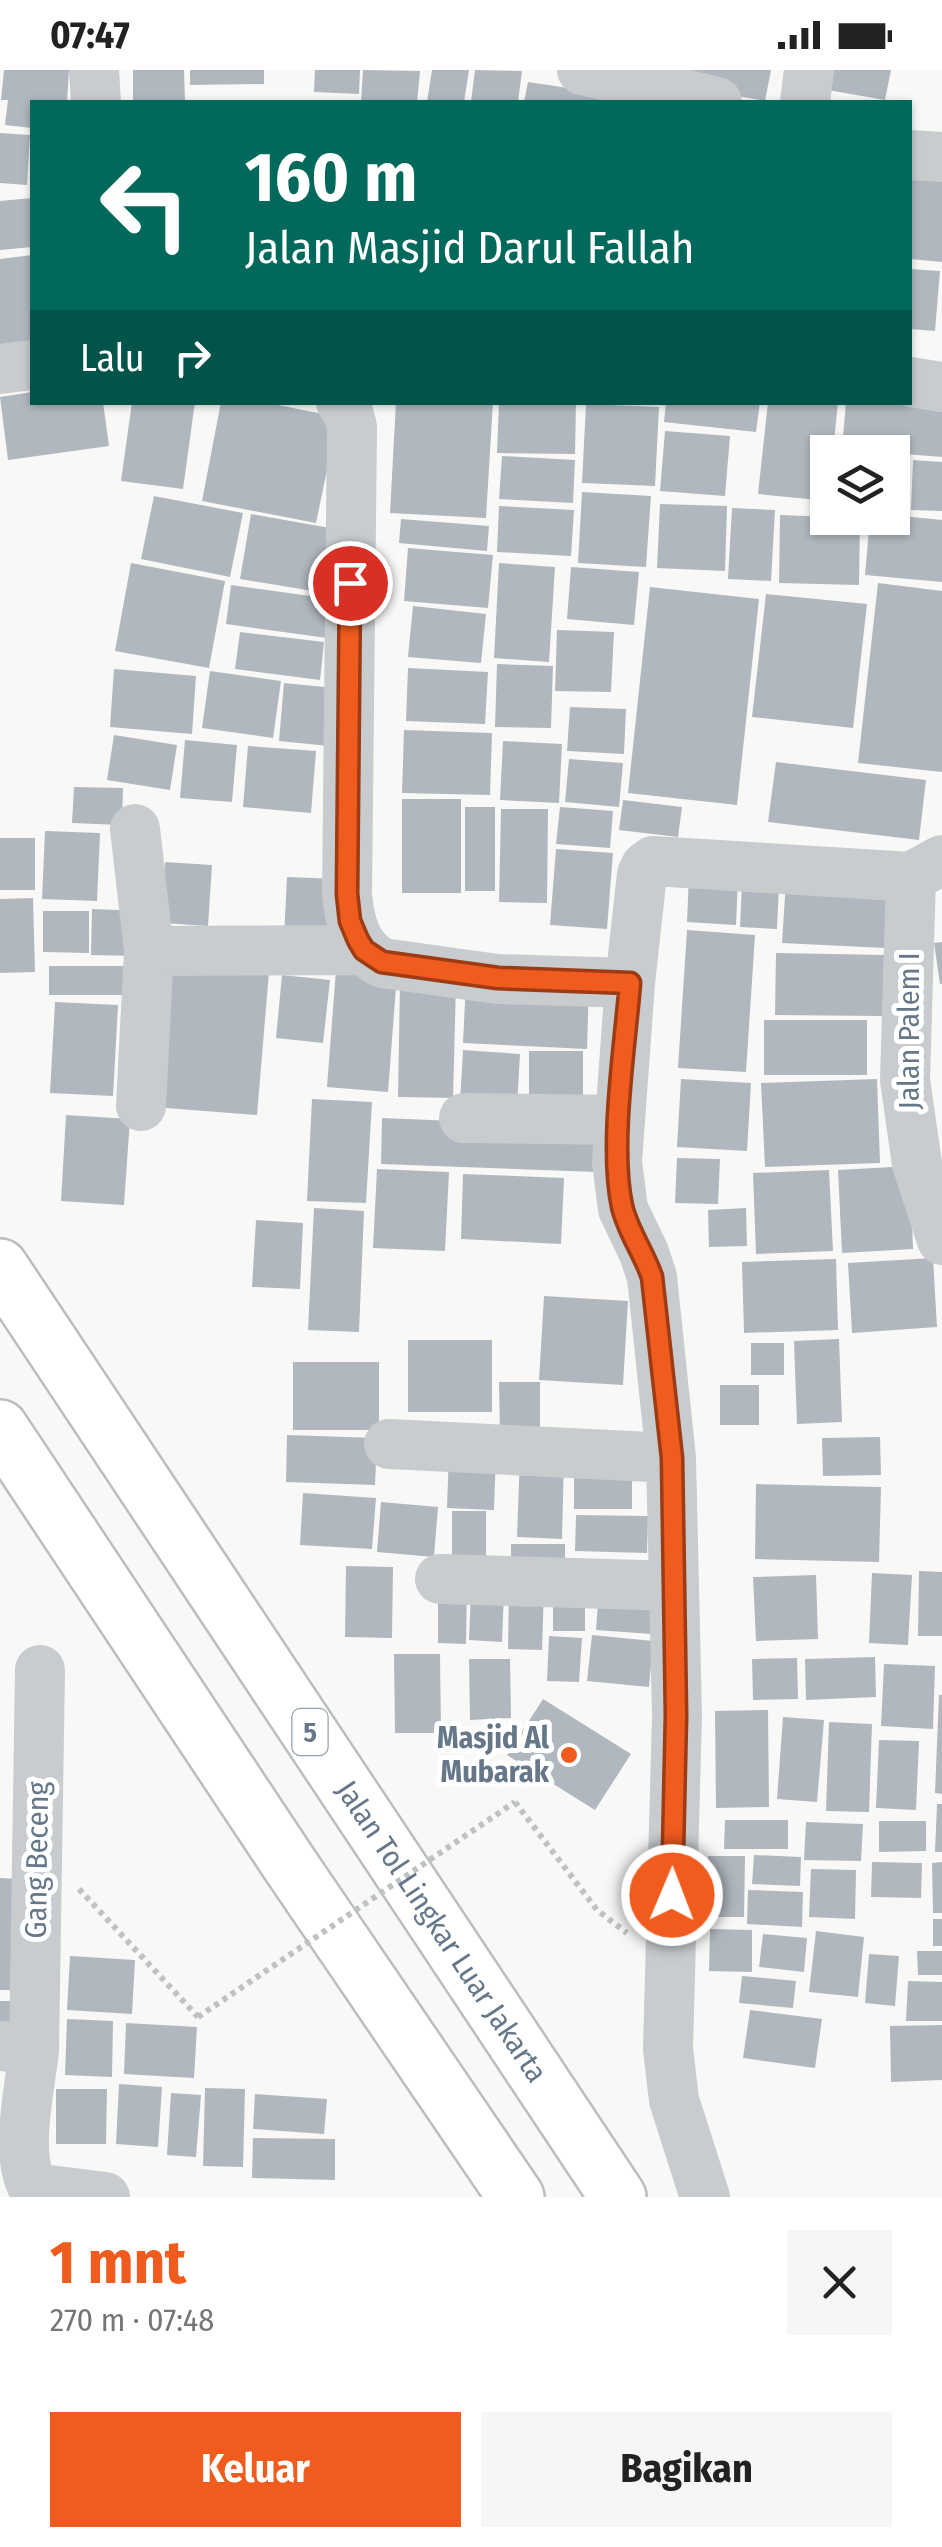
<!DOCTYPE html>
<html lang="id">
<meta charset="utf-8">
<style>
body{margin:0;font-family:"Fira Sans Condensed",sans-serif;background:#f6f6f6;color:#222;height:100vh;display:flex;flex-direction:column;font-size:38px;white-space:nowrap}
*{box-sizing:border-box;margin:0}
p{font-size:32px;color:#767676}
.icon{flex:none;width:55px;height:55px;fill:none;stroke:currentColor;stroke-width:2;stroke-linecap:round;stroke-linejoin:round}
.map{position:relative;height:2127px;overflow:hidden}
.side{display:flex;flex-direction:column;background:#fff;flex:1}
.side>*{flex:none}
.guide{position:absolute;left:30px;top:30px;width:882px;height:305px;border-radius:0px;box-shadow:0 2px 8px #0004;background:#00695c;color:#fff;overflow:hidden}
.controls{position:absolute;left:810px;top:365px;display:grid;gap:20px}
.controls a{display:grid;place-items:center;width:100px;height:100px;border-radius:0px;background:#fff;box-shadow:0 2px 8px #0004;font-size:50px}
.pin{position:absolute;display:grid;place-items:center;width:85px;height:85px;color:#fff;margin:-42px;border:5px solid #fff;border-radius:50%;box-shadow:0 2px 10px #0007}
.me{position:absolute;width:110px;margin:-55px;rotate:1deg;stroke-linejoin:round;filter:drop-shadow(0 0 8px #0008)}
.turn{display:flex;align-items:center;gap:35px;height:210px;padding:0 50px;font-size:45px}
.turn .icon{width:130px;height:130px;stroke-width:2.5}
.turn b{display:block;font-size:70px;line-height:85px}
.then{display:flex;align-items:center;height:95px;padding:0 50px;background:#0003;gap:20px;font-size:38px}
.round{display:grid;place-items:center;flex:none;width:105px;height:105px;border-radius:0px;background:#f6f6f6}
.summary{display:flex;align-items:center;justify-content:space-between;height:170px;padding:0 50px}
h1{font-size:60px;font-weight:700;line-height:75px;color:#f05b1e}
.cta{display:flex;gap:20px;margin-top:auto;padding:20px 50px}
.cta a{flex:1;height:115px;border-radius:0px;background:#f05b1e;color:#fff;font-size:40px;font-weight:700;line-height:115px;text-align:center}
.cta a+a{background:#f6f6f6;color:#222}
.status{display:flex;justify-content:space-between;align-items:center;height:70px;padding:0 50px;background:#fff;direction:ltr}
.status svg{height:28px;fill:currentColor}
.map>svg:first-child{display:block}
.building{fill:#b0b7be}
.lines{fill:none;stroke-linecap:round;stroke-linejoin:round}
.highway-casing{stroke:#babec1;stroke-width:60}
.path{stroke:#bfc2c4;stroke-width:6;stroke-dasharray:5 5;stroke-linecap:butt}
.minor{stroke:#c8cccf;stroke-width:50}
.highway{stroke:#fff;stroke-width:55}
.path-bridge{stroke:#bfc2c4;stroke-width:6;stroke-dasharray:5 5;stroke-linecap:butt}
.route-casing{stroke:#9c3b14;stroke-width:25}
.route{stroke:#f05b1e;stroke-width:18}
.poi-dot{fill:#f05b1e;stroke:#fff;stroke-width:4}
.labels{text-anchor:middle;stroke-width:10;stroke-linejoin:round;paint-order:stroke}
.shield{fill:#fff;stroke:#93a0ac;stroke-width:2.5}
.shield-label{font-size:28px;font-weight:bold;fill:#657789}
.street-label{font-size:30px;fill:#657789;stroke:#fff}
.poi-label{font-size:30px;font-weight:bold;fill:#657789;stroke:#fff;text-anchor:end}
</style>
<div class="status"><b>07:47</b><svg viewBox="0 0 49 12"><path d="M0 12V9h3v3zM5 12V6h3v6zM10 12V3h3v9zM15 12V0h3v12zM26 1h20v11H26zM47 4h2v5h-2z"/></svg></div>
<div class="map">
<svg width="942" height="2127" viewBox="0 0 942 2127">
<rect width="100%" height="100%" fill="#f8f9f6"/>
<path class="building" d="M4,0H69L67,32H32V58L5,55L8,30H1Z
M133,0H184L185,32H133Z
M190,0H264V14L190,15Z
M315,0H360L359,24L314,22Z
M363,0L420,1L417,32H361Z
M432,0H469L464,32H427Z
M475,0L522,1L518,32H471Z
M660,0H771L765,31L658,12Z
M825,0H891L885,30L822,19Z
M528,12L602,23L601,32H524Z
M0,63L30,65L27,115L0,113Z
M910,103L942,105V192L910,189Z
M32,128V177L0,180V131Z
M32,185V273L0,277V189Z
M910,199L940,201L935,261L910,259Z
M32,322V332H103L109,376L8,390L0,327Z
M942,328V387L842,379L846,332H910Z
M132,332H195L183,419L121,411Z
M221,332H263L338,347L316,453L202,431Z
M396,332H493L486,448L390,443Z
M499,332H576L575,384L497,383Z
M666,332H760L756,362L664,352Z
M768,332H838L833,382H828V431L758,424Z
M586,334L659,337L655,416L582,413Z
M665,361L730,366L725,426L660,421Z
M502,386L575,390L573,433L499,429Z
M913,390L942,392V441L911,440Z
M892,391H906L903,437L892,436Z
M582,422L651,426L646,497L578,493Z
M154,426L243,443L230,507L141,489Z
M660,434L727,436L725,501L657,498Z
M499,436L574,440L571,486L497,482Z
M732,438L775,440L771,511L728,509Z
M251,444L330,458L319,522L240,509Z
M780,445L860,448L859,515L779,513Z
M892,445L942,450V512L865,505L870,448Z
M401,449L489,456L487,481L399,473Z
M408,478L493,485L488,538L404,531Z
M131,493L225,511L209,598L115,581Z
M499,493L555,497L549,592L494,588Z
M571,497L639,502L634,555L567,549Z
M878,513L942,521V702L858,693Z
M231,515L332,529L327,568L226,554Z
M650,517L759,529L737,735L628,723Z
M766,524L867,534L853,658L752,647Z
M413,536L486,544L481,593L408,587Z
M557,560L614,562L611,622L555,621Z
M240,562L324,572L320,610L235,599Z
M497,594L553,596L551,658L495,657Z
M408,598L488,602L485,654L406,651Z
M114,599L196,606L192,664L110,657Z
M210,601L281,611L273,668L202,658Z
M284,613L345,619L339,677L279,671Z
M570,637L626,639L624,684L567,681Z
M404,660L492,663L490,725L402,723Z
M114,665L177,675L170,720L107,710Z
M185,670L237,675L232,732L180,728Z
M503,671L562,674L559,733L500,730Z
M248,676L316,681L311,743L243,737Z
M569,689L623,693L619,737L565,732Z
M776,692L926,710L919,770L768,752Z
M74,717L123,718L122,755L72,753Z
M402,729H461V823H402Z
M623,730L682,737L678,767L619,760Z
M465,737H495V821H465Z
M560,737L613,741L610,778L556,774Z
M501,739H548L547,833L499,832Z
M45,761L100,763L97,831L42,829Z
M0,768H35V820H0Z
M556,779L613,783L607,859L550,855Z
M165,792L212,795L208,856L162,853Z
M689,806L738,809L736,855L687,852Z
M287,807L337,809L333,871L284,868Z
M786,811L887,816L885,878L782,873Z
M742,813L779,815L777,859L740,857Z
M33,828L35,902L0,903V829Z
M92,839L142,841L141,886L91,885Z
M43,841H89V883L43,882Z
M687,860L755,865L746,1002L678,998Z
M942,872V914H940L934,873Z
M776,883L884,885L883,946L775,945Z
M164,894L269,902L257,1045L153,1037Z
M49,896H136V925H49Z
M336,900L397,904L388,1022L327,1017Z
M282,905L330,910L323,973L276,968Z
M466,911L589,916L587,979L463,973Z
M400,913L456,914L453,1028L398,1027Z
M55,932L118,935L113,1026L50,1023Z
M764,950H867V1005H764Z
M463,980L520,984L517,1036L460,1033Z
M529,981H583V1035H529Z
M681,1009L751,1013L747,1081L677,1077Z
M877,1009L880,1093L765,1097L761,1013Z
M312,1029L372,1032L366,1133L307,1131Z
M66,1045L130,1049L124,1135L61,1131Z
M382,1048L597,1057V1102L381,1094Z
M677,1088L720,1089L718,1134L675,1133Z
M910,1096L913,1179L842,1183L838,1100Z
M377,1099L449,1102L445,1181L373,1178Z
M829,1100L833,1181L756,1184L753,1103Z
M463,1104L564,1108L561,1174L461,1169Z
M314,1138L364,1141L359,1262L308,1260Z
M746,1138L747,1176L709,1177L708,1140Z
M256,1150L303,1153L300,1219L252,1217Z
M933,1188L937,1257L852,1263L848,1193Z
M836,1189L838,1260L744,1263L742,1192Z
M544,1226L628,1231L623,1315L539,1310Z
M839,1269L842,1352L797,1354L794,1271Z
M408,1270H492V1342H408Z
M751,1273H784V1305H751Z
M293,1292H379V1360H293Z
M499,1312H540V1364H500Z
M720,1315H759V1355H720Z
M287,1365L377,1368L375,1415L286,1412Z
M880,1367L881,1405L823,1406L822,1368Z
M449,1380L496,1381L494,1440L447,1438Z
M520,1385L564,1387L562,1469L517,1467Z
M574,1405H632V1439H574Z
M756,1414L881,1417L879,1492L755,1489Z
M303,1423L376,1428L372,1479L300,1475Z
M381,1432L438,1437L434,1487L377,1482Z
M452,1441H486V1490H452Z
M576,1445L648,1446L647,1483L575,1481Z
M511,1474H565V1505H511Z
M346,1496L393,1497L392,1568L345,1567Z
M919,1501L942,1502V1566H918Z
M872,1503L912,1505L908,1575L869,1573Z
M816,1505L818,1569L756,1571L753,1507Z
M438,1515H467L466,1574L438,1573Z
M553,1516H585V1561H553Z
M509,1519H544L542,1580L508,1579Z
M599,1519L668,1523L665,1565L596,1560Z
M471,1521L504,1522L502,1572L469,1570Z
M592,1565L653,1571L649,1617L587,1611Z
M549,1566L582,1568L579,1612L547,1611Z
M394,1584H440L441,1663H395Z
M875,1587L876,1627L806,1630L805,1589Z
M797,1588L798,1629L753,1630L752,1589Z
M469,1589H510L511,1648L470,1650Z
M884,1594L935,1596L933,1659L881,1656Z
M939,1625H942V1724L935,1723Z
M543,1629L631,1684L595,1740L507,1685Z
M768,1640L769,1737L716,1738L715,1641Z
M783,1647L824,1650L817,1732L777,1729Z
M829,1652L872,1654L869,1742L826,1741Z
M879,1670L919,1671L916,1740L876,1738Z
M937,1734H942V1782H935Z
M725,1750H788V1779H724Z
M879,1751H926V1781L879,1782Z
M806,1752L863,1754L861,1791L804,1790Z
M754,1785L801,1787L800,1816L752,1814Z
M708,1786H745L744,1847H707Z
M872,1792L922,1793L921,1828L871,1827Z
M942,1792V1843H933L932,1793Z
M811,1799L856,1800L855,1849L809,1847Z
M0,1808L18,1809L15,1920H0Z
M748,1820L803,1822L802,1857L747,1854Z
M933,1849H942V1876H933Z
M710,1859L752,1860V1902L709,1901Z
M816,1861L864,1867L858,1927L809,1922Z
M763,1864L807,1868L804,1902L759,1897Z
M917,1881H942V1905H918Z
M869,1884L899,1886L895,1936L865,1933Z
M70,1886L135,1890L132,1944L67,1940Z
M742,1906L796,1911L793,1938L739,1933Z
M908,1911L942,1912V1951H906Z
M0,1931H13L14,1968H0Z
M750,1940L822,1949L815,1998L743,1988Z
M67,1949L113,1951L112,2007L65,2005Z
M126,1953L197,1957L194,2008L124,2004Z
M942,1955V2010L891,2012L890,1956Z
M119,2014L162,2017L158,2077L116,2074Z
M205,2018L245,2019L243,2097L203,2096Z
M56,2019H107L106,2074H56Z
M171,2023L201,2025L196,2087L167,2085Z
M255,2024L327,2029L324,2064L253,2059Z
M253,2068L335,2069V2110L252,2108Z"/>
<g class="lines">
<g class="highway-casing">
<g id="highway">
<path id="s1" d="M0,1197L618,2127"/>
<path d="M0,1358L290,1795L516,2127"/>
</g>
</g>
<path class="path" d="M515,1732L597,1840L627,1863
M79,1819L198,1947"/>
<path class="minor" d="M94,0L96,32
M582,0L717,32
M805,32L809,0
M910,85L942,87
M0,299L32,295
M910,312L942,317
M341,332L349,345L352,357L347,825C350,853 355,878 382,893L497,909L630,913
M135,759L149,881
M911,807L905,1010L917,1094L942,1170
M141,1036L149,881L364,880
M464,1048L620,1050
M389,1374L671,1388
M440,1509L674,1516
M2,1976L34,1980C30,2019 14,2083 33,2118L105,2127
M34,1980L40,1600
M705,2127L674,2030L668,1979L677,1645L671,1388L652,1207L644,1183L623,1139L617,1092L630,913L642,804L646,796L653,791L911,807L942,790"/>
<use href="#highway" class="highway"/>
<path class="path-bridge" d="M198,1947L515,1732"/>
</g>
<g class="lines">
<g class="route-casing">
<path id="route" d="M350,513L347,824L350,851L358,870L364,880L382,892L498,908L630,913C625,976 609,1076 622,1136C627,1160 644,1183 652,1207L672,1388L676,1645L672,1825"/>
</g>
<use href="#route" class="route"/>
</g>
<circle class="poi-dot" cx="569" cy="1685" r="10"/>
<g class="labels">
<rect class="shield" x="292.5" y="1639" width="35" height="46" rx="8"/>
<g class="shield-label">
<text x="310" y="1672">5</text>
</g>
<g class="street-label">
<text transform="translate(909 961) rotate(-90)" y="10">Jalan Palem I</text>
<text transform="translate(37 1790) rotate(-89)" y="10">Gang Beceng</text>
<text dy="10" stroke="none"><textPath href="#s1" startOffset="798">Jalan Tol Lingkar Luar Jakarta</textPath></text>
</g>
<g class="poi-label">
<text x="549" y="1678">Masjid Al<tspan x="549" dy="34">Mubarak</tspan></text>
</g>
</g>
</svg>
<div class="controls">
<a><svg class="icon" aria-label="layers" viewBox="0 0 24 24"><path d="M12 4l9 5-9 5-9-5zM3 14l9 5 9-5"/></svg></a>
</div>
<div class="pin" style="left:350px;top:513px;background:#d93025"><svg class="icon" aria-label="arrive" viewBox="0 0 24 24"><path d="M6 21V4h12l-3 4 3 4H6"/></svg></div>
<svg class="me" style="left:672px;top:1825px" viewBox="-20 -20 40 40"><circle r="17" fill="#f05b1e" stroke="#fff" stroke-width="3"/><path d="M0-11L8 9 0 5-8 9z" fill="#fff"/></svg>
<div class="guide">
<div class="turn"><svg class="icon" aria-label="left" viewBox="0 0 24 24"><path d="M17 20v-9H6M10 6l-5 5 5 5"/></svg><div><b>160 m</b>Jalan Masjid Darul Fallah</div></div>
<div class="then">Lalu<svg class="icon" aria-label="right" viewBox="0 0 24 24"><path d="M7 20v-9h11M14 6l5 5-5 5"/></svg></div>
</div>
</div>
<section class="side">
<div class="summary"><div><h1>1 mnt</h1><p>270 m · 07:48</p></div><a class="round"><svg class="icon" aria-label="close" viewBox="0 0 24 24"><path d="M6 6l12 12M18 6L6 18"/></svg></a></div>
<div class="cta"><a>Keluar</a><a>Bagikan</a></div>
</section>
